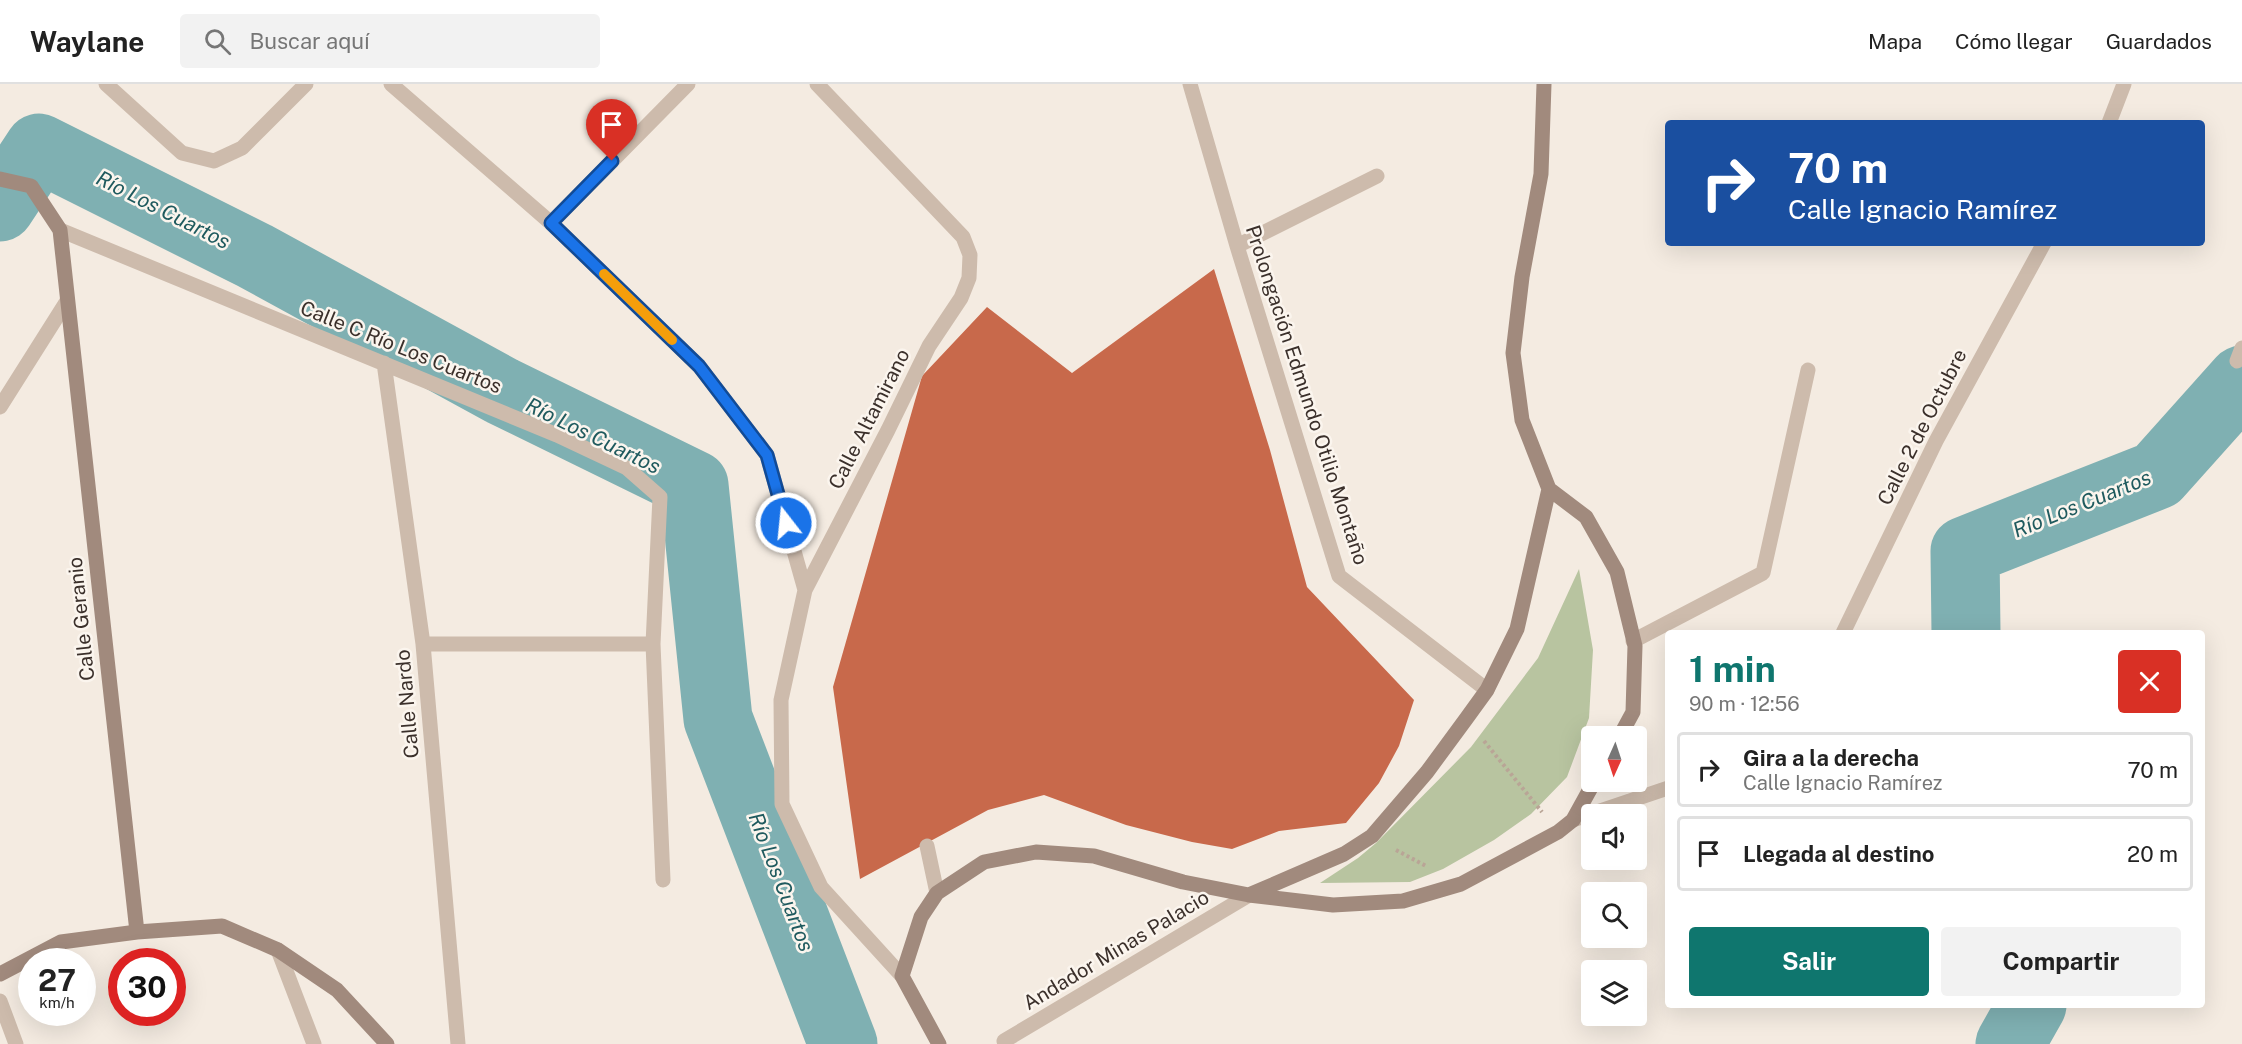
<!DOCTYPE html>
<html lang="es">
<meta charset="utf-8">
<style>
body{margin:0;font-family:"Public Sans",sans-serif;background:#f2f2f2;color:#222;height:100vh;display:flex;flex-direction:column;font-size:22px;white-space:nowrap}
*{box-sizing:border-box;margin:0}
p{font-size:20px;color:#767676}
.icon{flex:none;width:33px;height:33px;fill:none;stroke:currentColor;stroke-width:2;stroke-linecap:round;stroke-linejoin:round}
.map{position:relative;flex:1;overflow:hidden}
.drawer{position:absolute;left:1665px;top:546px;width:540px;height:378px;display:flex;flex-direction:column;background:#fff;border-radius:6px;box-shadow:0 6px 24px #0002}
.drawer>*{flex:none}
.banner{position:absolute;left:1665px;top:36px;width:540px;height:126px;border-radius:6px;box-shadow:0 6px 24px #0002;background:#1a4fa0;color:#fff;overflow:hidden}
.needle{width:39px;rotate:183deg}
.tools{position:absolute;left:1581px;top:642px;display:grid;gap:12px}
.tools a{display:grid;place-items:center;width:66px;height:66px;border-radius:6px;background:#fff;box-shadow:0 6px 24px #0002;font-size:30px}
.speed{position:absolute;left:18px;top:864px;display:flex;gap:12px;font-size:30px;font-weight:700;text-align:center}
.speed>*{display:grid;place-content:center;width:78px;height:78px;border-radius:50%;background:#fff;box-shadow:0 6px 24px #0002;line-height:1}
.speed small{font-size:15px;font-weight:400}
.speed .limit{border:9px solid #d22;background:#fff;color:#111}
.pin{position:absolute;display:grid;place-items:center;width:51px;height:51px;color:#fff;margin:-62px -26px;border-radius:50% 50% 50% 0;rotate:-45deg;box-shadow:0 0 6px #0007}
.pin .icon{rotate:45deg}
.me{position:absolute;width:66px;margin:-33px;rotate:344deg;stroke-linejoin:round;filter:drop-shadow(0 0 4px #0008)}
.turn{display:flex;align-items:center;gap:21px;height:126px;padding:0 24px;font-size:27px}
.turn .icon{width:78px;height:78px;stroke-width:2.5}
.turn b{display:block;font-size:42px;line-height:51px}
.round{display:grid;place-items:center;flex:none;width:63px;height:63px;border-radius:6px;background:#f2f2f2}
.head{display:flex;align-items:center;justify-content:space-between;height:102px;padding:0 24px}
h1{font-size:36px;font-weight:700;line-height:45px;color:#0f766e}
.cta{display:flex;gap:12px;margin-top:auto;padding:12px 24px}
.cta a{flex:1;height:69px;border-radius:6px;background:#0f766e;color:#fff;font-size:24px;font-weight:700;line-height:69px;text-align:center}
.cta a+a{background:#f2f2f2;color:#222}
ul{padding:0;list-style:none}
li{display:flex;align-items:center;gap:18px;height:75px;margin:0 12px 9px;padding:0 12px;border:3px solid #e0e0e0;border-radius:6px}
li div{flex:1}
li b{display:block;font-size:22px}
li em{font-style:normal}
header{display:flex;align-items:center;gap:36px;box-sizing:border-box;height:84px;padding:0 30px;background:#fff;border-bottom:2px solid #e0e0e0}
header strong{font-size:28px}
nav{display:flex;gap:33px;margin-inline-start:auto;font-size:21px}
.search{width:420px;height:54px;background:#f2f2f2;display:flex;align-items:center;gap:15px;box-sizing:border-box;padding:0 21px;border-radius:6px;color:#767676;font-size:22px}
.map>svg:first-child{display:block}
.green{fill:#b8c4a0}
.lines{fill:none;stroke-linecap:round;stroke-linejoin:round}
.river{stroke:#7fb0b2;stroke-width:69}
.building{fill:#c8694b}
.path{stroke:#b9a596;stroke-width:4;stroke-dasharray:3 3;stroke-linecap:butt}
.lane{stroke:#cdbbac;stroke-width:15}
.street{stroke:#cdbbac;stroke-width:15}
.secondary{stroke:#a18a7d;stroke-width:15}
.route-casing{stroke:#114b97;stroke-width:15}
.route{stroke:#1a73e8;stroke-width:10}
.slow{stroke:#f59e0b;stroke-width:10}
.labels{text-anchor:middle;stroke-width:5;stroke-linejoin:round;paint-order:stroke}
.street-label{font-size:20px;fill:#3b302b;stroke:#fbf5ee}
.water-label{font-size:21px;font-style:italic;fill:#1f5a5e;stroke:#fbf5ee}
</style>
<header>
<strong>Waylane</strong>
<div class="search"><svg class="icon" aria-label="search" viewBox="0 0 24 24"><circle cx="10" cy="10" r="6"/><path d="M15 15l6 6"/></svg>Buscar aquí</div>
<nav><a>Mapa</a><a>Cómo llegar</a><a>Guardados</a></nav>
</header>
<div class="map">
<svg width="2242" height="960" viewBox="0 0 2242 960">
<rect width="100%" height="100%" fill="#f4ebe1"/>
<path class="green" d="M1579,485L1593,566L1589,634L1567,693L1531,730L1494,756L1443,785L1410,798L1320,799L1358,774L1376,759L1471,663L1538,574Z"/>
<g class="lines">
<path class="river" d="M0,123L39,64L255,172L502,307L694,401L718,635L843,960
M1966,549L1965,467L2157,391L2242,296
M2010,960L2032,921"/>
</g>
<path class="building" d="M1214,185L1270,366L1307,503L1414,616L1399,662L1379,699L1346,739L1279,747L1232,765L1192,758L1126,741L1044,711L988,726L860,795L833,603L922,292L987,223L1072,289Z"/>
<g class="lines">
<path class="path" d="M1484,657L1542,728
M1396,766L1426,782"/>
<path class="lane" d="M927,762L937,809"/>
<path class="street" d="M106,0L182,69L214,77L242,64L306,0
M391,0L551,139L699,282L767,371L805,506
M817,0L963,153L970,171L969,194L961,214L929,262L888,346L805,506L781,616L782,720L821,803L902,892
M1190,0L1237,162L1339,492L1487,606
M2109,39L2124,0
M551,139L688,0
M60,146L557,351L627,384L660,413L653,560L663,796
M1237,162L1377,92
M2237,277L2242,264
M384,279L423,560L458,960
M0,323L67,217
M1843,549L1936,357L2044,159
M1633,557L1763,489L1808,286
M423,560H653
M1573,736L1668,704
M278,866L314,960
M0,917L16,960
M1004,957L1249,811"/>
<path class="secondary" d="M1544,0L1541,90L1522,193L1513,269L1522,336L1549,405L1586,433L1617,488L1635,562L1633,628L1620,652
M0,95L31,102L60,146L137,848
M1249,811L1344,770L1372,752L1427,688L1466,635L1487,606L1517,545L1549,405
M0,890L61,858L137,848L222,842L278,866L337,906L387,960
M939,960L902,892L921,833L937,809L984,778L1036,768L1094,772L1183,798L1249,811L1333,821L1403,817L1461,800L1558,748L1573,736L1594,698"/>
</g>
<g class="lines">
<g class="route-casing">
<path id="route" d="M612,77L551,139L699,282L767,371L786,439"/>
</g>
<use href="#route" class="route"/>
<path class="slow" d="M604,190L672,256"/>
</g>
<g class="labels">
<g class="street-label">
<text transform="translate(401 263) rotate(22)" y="7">Calle C Río Los Cuartos</text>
<text transform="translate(1307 311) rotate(72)" y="7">Prolongación Edmundo Otilio Montaño</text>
<text transform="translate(869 335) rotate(-63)" y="7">Calle Altamirano</text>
<text transform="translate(1922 343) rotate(-63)" y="7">Calle 2 de Octubre</text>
<text transform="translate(81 535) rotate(-96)" y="7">Calle Geranio</text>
<text transform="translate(407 620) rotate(-95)" y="7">Calle Nardo</text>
<text transform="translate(1116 866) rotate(-31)" y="7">Andador Minas Palacio</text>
</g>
<g class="water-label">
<text transform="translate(163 126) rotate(27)" y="7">Río Los Cuartos</text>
<text transform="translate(593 352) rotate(26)" y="7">Río Los Cuartos</text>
<text transform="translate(2082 420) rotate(-22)" y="7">Río Los Cuartos</text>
<text transform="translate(781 798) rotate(69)" y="7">Río Los Cuartos</text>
</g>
</g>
</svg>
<div class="tools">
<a><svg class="needle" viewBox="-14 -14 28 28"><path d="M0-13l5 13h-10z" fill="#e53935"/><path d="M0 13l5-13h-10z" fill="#767676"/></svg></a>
<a><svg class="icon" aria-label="sound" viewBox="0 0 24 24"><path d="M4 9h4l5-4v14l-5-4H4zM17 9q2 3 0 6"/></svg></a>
<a><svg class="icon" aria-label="search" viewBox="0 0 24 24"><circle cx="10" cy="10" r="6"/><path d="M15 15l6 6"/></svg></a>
<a><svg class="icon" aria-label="layers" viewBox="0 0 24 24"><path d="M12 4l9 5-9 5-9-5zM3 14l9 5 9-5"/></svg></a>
</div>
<div class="speed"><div>27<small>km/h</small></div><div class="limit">30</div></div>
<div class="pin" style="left:612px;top:77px;background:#d93025"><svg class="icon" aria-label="arrive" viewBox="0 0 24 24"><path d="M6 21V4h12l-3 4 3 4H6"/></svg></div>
<svg class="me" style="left:786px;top:439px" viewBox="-20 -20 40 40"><circle r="17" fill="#1a73e8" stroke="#fff" stroke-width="3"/><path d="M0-11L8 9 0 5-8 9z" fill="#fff"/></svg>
<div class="banner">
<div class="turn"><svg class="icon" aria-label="right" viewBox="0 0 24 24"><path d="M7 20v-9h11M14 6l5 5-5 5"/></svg><div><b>70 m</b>Calle Ignacio Ramírez</div></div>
</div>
<section class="drawer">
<div class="head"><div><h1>1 min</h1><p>90 m · 12:56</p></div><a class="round" style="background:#d93025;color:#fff"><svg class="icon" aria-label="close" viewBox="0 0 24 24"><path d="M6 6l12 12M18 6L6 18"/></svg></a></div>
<ul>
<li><svg class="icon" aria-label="right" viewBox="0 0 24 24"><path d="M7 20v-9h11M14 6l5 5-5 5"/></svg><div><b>Gira a la derecha</b><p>Calle Ignacio Ramírez</p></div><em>70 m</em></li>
<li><svg class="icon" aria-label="arrive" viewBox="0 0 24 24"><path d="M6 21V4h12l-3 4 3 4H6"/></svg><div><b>Llegada al destino</b></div><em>20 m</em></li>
</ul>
<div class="cta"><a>Salir</a><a>Compartir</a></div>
</section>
</div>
